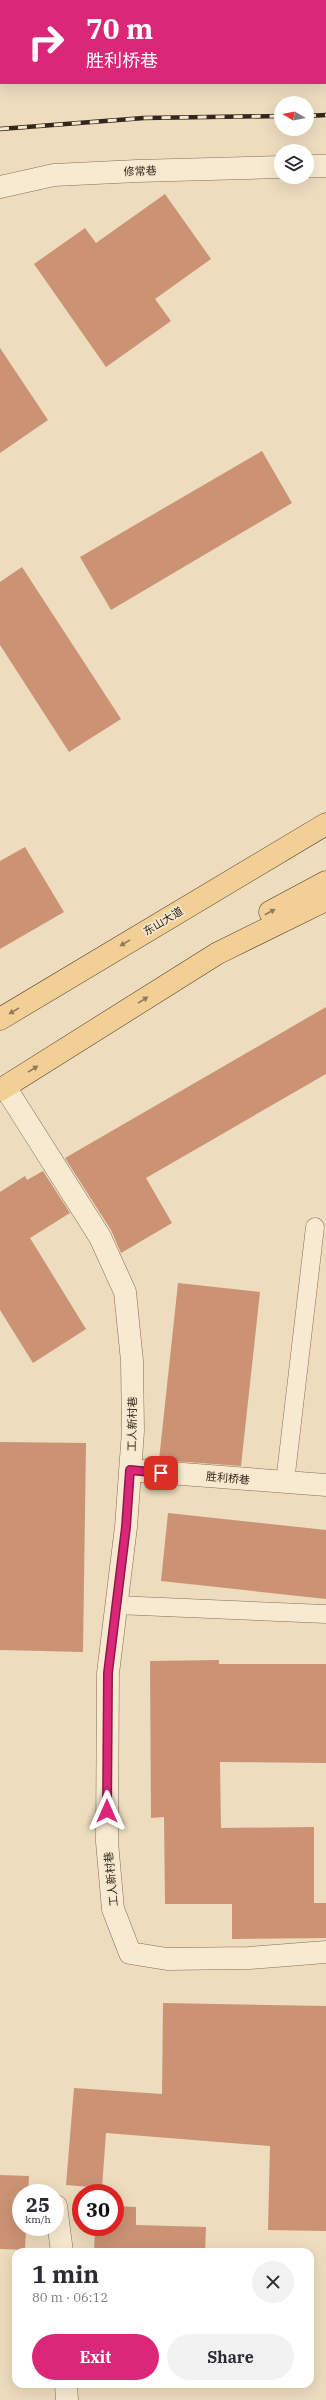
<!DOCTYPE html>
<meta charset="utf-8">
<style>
body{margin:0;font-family:"IBM Plex Serif","Noto Sans SC",serif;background:#f2f2f3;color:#2b2b33;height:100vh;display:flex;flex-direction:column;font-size:15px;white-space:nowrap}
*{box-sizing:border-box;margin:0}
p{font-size:13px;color:#7c7c81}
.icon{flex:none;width:22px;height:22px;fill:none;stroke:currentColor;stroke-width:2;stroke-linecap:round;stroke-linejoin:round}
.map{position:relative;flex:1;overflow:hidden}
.details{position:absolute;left:12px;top:2248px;width:302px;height:140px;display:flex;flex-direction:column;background:#fff;border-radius:12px;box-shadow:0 4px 16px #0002}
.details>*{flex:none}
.top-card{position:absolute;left:0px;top:0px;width:326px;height:84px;box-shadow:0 4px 16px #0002;background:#db2777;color:#fff;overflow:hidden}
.needle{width:26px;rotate:280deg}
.tools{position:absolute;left:274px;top:96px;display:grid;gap:8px}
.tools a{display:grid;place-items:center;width:40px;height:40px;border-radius:50%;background:#fff;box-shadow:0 4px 16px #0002;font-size:20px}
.speed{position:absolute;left:12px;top:2184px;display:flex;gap:8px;font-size:20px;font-weight:700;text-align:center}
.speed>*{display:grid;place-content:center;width:52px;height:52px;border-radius:50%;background:#fff;box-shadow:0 4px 16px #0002;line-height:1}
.speed small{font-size:10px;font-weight:400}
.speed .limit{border:6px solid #d22;background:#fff;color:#111}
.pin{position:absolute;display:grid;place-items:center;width:34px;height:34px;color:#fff;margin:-17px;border-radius:8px;box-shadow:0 2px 6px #0006}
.me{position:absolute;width:44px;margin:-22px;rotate:0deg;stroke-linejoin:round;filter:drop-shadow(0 0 3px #0008)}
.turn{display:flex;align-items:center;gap:14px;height:84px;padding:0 20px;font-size:18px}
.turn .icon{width:52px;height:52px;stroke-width:2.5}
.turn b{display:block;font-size:28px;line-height:34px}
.round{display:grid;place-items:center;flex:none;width:42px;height:42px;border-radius:21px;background:#f2f2f3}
.head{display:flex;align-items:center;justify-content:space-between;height:68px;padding:0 20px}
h1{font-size:24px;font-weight:800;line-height:30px}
.cta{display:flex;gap:8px;margin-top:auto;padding:8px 20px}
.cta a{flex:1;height:46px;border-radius:24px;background:#db2777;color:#fff;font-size:16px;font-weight:800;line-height:46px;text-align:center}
.cta a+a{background:#f2f2f3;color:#2b2b33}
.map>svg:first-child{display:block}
.building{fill:#cb9374}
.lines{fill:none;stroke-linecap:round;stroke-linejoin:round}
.lane-casing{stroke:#856d57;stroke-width:19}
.street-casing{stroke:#856d57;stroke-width:23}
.primary-casing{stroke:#533b2c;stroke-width:23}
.lane{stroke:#f8ead1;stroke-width:18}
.street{stroke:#f8ead1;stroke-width:22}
.primary{stroke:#f1cf95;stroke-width:22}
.rail-casing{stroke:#35261c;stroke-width:4.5}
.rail{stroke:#f5e7cd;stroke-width:3;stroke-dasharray:9;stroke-linecap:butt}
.oneway{fill:#937a58}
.route-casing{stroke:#8e194d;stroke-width:10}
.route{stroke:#db2777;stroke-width:7}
.labels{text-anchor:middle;stroke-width:3.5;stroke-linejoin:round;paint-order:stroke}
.street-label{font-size:11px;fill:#35261c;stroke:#f5e7cd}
</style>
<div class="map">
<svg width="326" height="2400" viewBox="0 0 326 2400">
<rect width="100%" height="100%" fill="#eddcbe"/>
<path class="building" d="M165,194L211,259L155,299L171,321L106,367L34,264L85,228L96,243Z
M0,348L48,420L0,453Z
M262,451L292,503L111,610L80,557Z
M22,567L121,719L69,752L0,645V582Z
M25,847L64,912L0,949V861Z
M326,1007V1074L146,1178L172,1223L121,1253L111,1230L65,1158Z
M43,1171L70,1213L30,1238L86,1329L33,1363L0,1310V1192L25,1176L27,1180Z
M178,1283L260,1292L241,1466L159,1460Z
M0,1442L86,1443L83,1652L0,1650Z
M168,1513L326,1530V1599L161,1581Z
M219,1660V1664H326V1763L220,1762L221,1828L314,1827V1903H326V1938L232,1939V1904H165L164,1817L151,1818L150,1661Z
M163,2003L326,2006V2231L268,2230L270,2146L106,2133L102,2188L66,2185L74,2088L162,2094Z
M0,2175L29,2176L28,2193H21V2227H26L25,2250L0,2249Z
M115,2206L136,2207V2225L206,2227L205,2252H94L95,2227H115Z"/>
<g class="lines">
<g class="lane-casing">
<path id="lane" d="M285,1482L315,1227
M116,1605L326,1614"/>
</g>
<g class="street-casing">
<path id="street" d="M307,166H326
M0,187L54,175L137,171L281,167
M5,1087L100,1237L125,1292L132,1361L133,1431L126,1527L108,1673L107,1842L113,1909L130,1953L167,1959L249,1958L326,1952
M130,1470L326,1485
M56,2206L62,2252
M66,2384L67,2400"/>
</g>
<g class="primary-casing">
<path id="primary" d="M270,912L326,882
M0,1019L326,824
M0,1090L218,953L326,900"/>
</g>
<use href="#lane" class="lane"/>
<use href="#street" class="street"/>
<use href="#primary" class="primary"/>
<g class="rail-casing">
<path id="rail" d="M307,116L326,115
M0,129L144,118L281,116"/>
</g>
<use href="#rail" class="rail"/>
</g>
<defs><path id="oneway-solid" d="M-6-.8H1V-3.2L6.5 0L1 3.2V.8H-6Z"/></defs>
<g class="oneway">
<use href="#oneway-solid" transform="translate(270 912) rotate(-28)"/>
<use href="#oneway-solid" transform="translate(125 943) rotate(149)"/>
<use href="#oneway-solid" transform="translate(143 1000) rotate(-32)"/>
<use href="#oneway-solid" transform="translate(14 1011) rotate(149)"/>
<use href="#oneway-solid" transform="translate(33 1069) rotate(-32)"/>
</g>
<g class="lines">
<g class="route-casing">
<path id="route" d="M107,1811L108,1673L126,1527L130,1470L161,1473"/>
</g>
<use href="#route" class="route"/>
</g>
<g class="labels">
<g class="street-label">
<text transform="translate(140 171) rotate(-2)" y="4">修常巷</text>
<text transform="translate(163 921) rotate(-31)" y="4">东山大道</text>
<text transform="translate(132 1424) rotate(-89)" y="4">工人新村巷</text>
<text transform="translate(228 1478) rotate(5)" y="4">胜利桥巷</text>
<text transform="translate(111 1879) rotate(-96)" y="4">工人新村巷</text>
</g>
</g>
</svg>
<div class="tools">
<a><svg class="needle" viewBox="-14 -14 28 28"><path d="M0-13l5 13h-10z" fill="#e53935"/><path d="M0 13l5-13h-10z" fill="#7c7c81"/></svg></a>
<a><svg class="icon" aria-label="layers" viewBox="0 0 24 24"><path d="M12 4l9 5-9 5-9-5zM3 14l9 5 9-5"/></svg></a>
</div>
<div class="speed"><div>25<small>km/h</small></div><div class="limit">30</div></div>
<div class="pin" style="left:161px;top:1473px;background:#d93025"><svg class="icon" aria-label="arrive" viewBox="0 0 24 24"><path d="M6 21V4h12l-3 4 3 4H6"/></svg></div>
<svg class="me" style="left:107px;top:1811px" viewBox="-20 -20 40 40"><path d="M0-17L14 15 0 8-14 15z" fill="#db2777" stroke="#fff" stroke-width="4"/></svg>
<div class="top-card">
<div class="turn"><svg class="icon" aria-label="right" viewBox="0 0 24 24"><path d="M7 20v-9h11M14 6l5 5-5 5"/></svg><div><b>70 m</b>胜利桥巷</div></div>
</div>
<section class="details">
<div class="head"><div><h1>1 min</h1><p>80 m · 06:12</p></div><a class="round"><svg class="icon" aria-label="close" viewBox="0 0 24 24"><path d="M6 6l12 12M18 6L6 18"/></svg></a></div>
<div class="cta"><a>Exit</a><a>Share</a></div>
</section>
</div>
